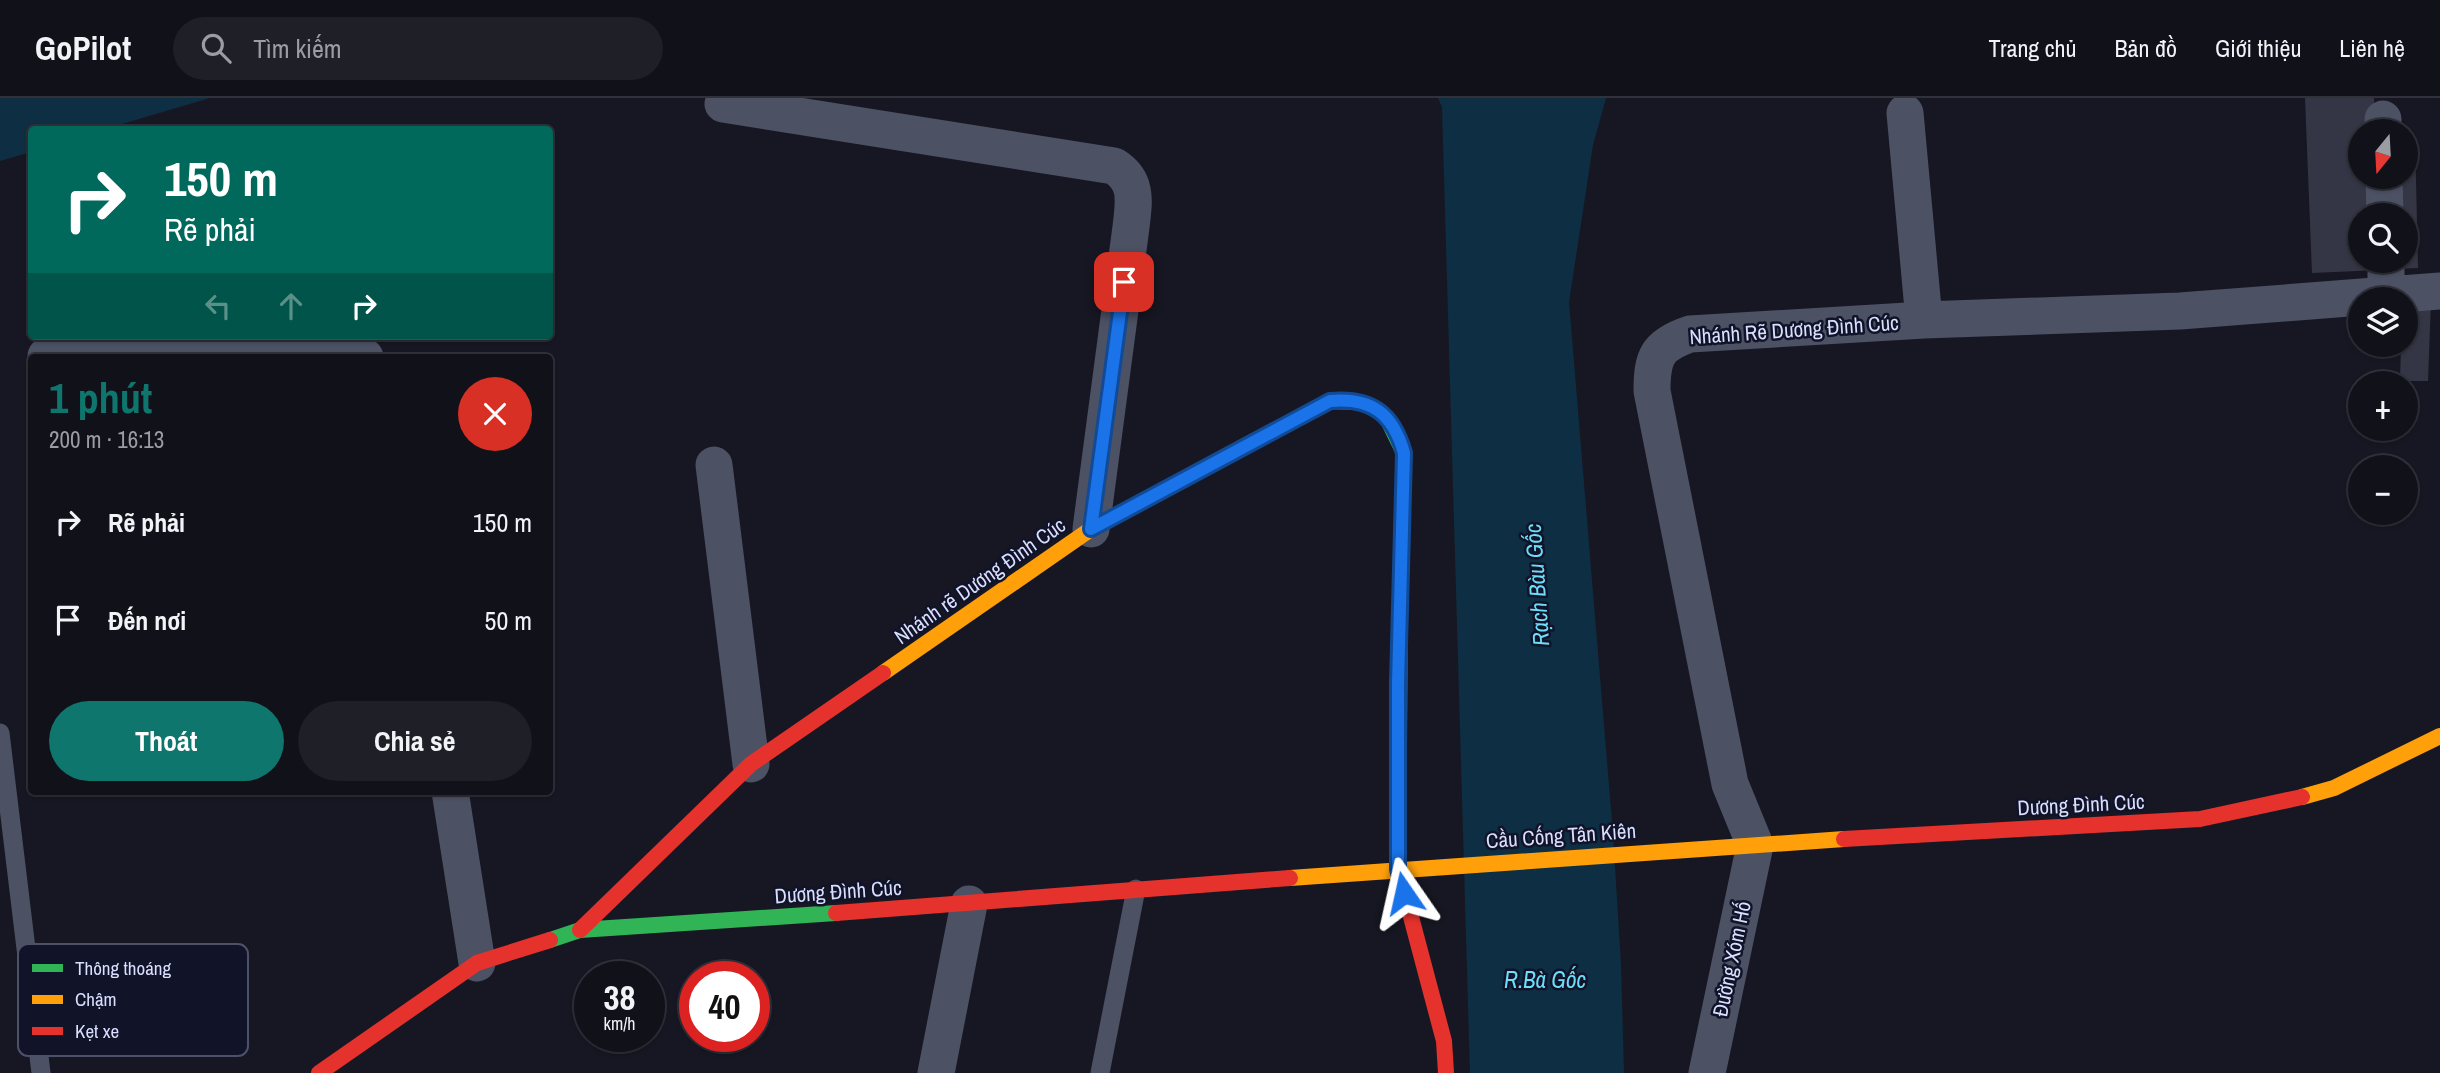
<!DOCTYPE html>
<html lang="vi">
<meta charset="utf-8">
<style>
body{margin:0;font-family:"Archivo Narrow",sans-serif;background:#1e1f27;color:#f1f3f6;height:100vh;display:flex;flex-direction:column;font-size:26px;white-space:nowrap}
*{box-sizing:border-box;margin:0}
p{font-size:23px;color:#9c9da2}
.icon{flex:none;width:38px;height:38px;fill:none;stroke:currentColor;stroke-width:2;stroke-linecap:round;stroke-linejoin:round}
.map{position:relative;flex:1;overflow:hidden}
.drawer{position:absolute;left:28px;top:256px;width:525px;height:441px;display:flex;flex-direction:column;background:#11111a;border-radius:7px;box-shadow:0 2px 5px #0004,0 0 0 2px #303139}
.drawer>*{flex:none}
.guide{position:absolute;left:28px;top:28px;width:525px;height:214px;border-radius:7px;box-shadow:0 2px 5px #0004,0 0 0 2px #303139;background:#00695c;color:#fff;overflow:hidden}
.needle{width:46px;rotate:198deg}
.tools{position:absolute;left:2348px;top:21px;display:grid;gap:14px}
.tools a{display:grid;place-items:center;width:70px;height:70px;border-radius:50%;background:#11111a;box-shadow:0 2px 5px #0004,0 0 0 2px #303139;font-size:35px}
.speed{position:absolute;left:574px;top:863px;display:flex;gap:14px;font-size:35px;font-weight:700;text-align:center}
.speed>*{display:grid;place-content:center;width:91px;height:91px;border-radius:50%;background:#11111a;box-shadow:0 2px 5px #0004,0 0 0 2px #303139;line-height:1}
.speed small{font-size:18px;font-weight:400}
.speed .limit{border:10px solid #d22;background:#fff;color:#111}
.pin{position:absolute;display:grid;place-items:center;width:60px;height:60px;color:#fff;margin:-30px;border-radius:14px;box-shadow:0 4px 10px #0006}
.me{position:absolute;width:77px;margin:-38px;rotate:349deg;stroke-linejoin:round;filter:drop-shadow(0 0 5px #0008)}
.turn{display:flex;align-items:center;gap:24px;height:147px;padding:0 21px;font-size:32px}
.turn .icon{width:91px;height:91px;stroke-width:2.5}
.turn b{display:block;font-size:49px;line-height:60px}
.lanes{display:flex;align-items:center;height:66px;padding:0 21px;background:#0003;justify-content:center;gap:35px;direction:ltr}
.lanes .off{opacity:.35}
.round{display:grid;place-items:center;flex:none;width:74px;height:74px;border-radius:37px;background:#1e1f27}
.summary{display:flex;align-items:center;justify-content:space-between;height:119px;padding:0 21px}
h1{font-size:42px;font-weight:700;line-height:52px;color:#0f766e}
.cta{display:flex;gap:14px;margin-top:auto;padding:14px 21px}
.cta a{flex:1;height:80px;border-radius:42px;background:#0f766e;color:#fff;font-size:28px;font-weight:700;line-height:80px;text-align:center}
.cta a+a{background:#1e1f27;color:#f1f3f6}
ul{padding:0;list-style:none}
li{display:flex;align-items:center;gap:21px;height:98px;padding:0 21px}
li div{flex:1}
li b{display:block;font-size:26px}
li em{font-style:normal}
header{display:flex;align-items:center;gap:42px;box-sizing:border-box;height:98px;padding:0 35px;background:#11111a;border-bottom:2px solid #303139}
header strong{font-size:33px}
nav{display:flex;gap:38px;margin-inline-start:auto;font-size:24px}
.search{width:490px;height:63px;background:#1e1f27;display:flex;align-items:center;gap:18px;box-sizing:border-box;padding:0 24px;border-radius:38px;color:#9c9da2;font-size:26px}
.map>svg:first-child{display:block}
.water{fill:#0e2f43}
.building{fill:#353645}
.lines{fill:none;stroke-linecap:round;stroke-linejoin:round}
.lane{stroke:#4c5164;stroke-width:19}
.street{stroke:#4c5164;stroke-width:37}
.fast{stroke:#30b455;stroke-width:16}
.slow{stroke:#ff9f0a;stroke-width:16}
.jam{stroke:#e5322d;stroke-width:16}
.route-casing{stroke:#114b97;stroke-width:18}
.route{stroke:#1a73e8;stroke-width:12}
.labels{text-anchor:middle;stroke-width:5;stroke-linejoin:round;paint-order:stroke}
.street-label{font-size:21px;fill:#dadffe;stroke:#111329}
.water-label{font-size:23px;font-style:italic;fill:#6cdefa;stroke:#111329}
.key{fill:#111329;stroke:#4d5069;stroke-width:2}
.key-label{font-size:19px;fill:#dadffe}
</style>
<header>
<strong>GoPilot</strong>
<div class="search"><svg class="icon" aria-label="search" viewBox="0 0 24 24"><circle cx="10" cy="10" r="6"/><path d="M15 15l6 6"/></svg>Tìm kiếm</div>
<nav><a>Trang chủ</a><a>Bản đồ</a><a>Giới thiệu</a><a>Liên hệ</a></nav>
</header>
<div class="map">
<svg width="2440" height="975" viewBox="0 0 2440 975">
<rect width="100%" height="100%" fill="#171723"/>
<path class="water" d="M0,0H210L105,31L32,32L31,54L0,63Z
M1438,0H1606L1593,47L1569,204L1613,736L1621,867L1624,975H1470L1442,9Z"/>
<path class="building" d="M2305,0H2374L2375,33H2361V79H2377L2378,117H2361V163H2380V172L2312,175Z
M2415,38L2418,170L2395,171V163H2406V117H2393L2391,79H2406V39Z
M2406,202L2431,203L2428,283H2400L2401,247H2406Z"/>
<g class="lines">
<path class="lane" d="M0,635L41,975
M1100,975L1136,791"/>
<path class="street" d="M723,6L1114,68C1138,83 1134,103 1131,129L1091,431
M1905,15L1924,222
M2383,21V33
M2384,79L2385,117
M2386,163V197
M46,258L292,247L326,248L365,259
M714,367L751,666
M450,693L477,865
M936,975L969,806
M1707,975L1755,747L1730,686L1652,293C1652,259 1657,247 1690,236L1924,222L2180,213L2440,193"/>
<path class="fast" d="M1254,343L1330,303L1358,304L1369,307L1387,320L1404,355L1400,523
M550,842L580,832L836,815"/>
<path class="slow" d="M883,575L1091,431L1254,343
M2302,699L2334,690L2440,638
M1290,780L1844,741"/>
<path class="jam" d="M1400,523L1398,770L1444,943L1446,975
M1844,741L2200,721L2302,699
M836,815L1290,780
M580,832L751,666L883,575
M319,975L477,865L550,842"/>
</g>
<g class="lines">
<g class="route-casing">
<path id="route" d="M1124,184L1091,431L1330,303C1372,299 1393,316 1404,355L1398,586V771L1404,795"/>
</g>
<use href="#route" class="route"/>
</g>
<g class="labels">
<g class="street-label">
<text transform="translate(1794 232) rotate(-4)" y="7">Nhánh Rẽ Dương Đình Cúc</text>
<text transform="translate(980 483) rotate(-35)" y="7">Nhánh rẽ Dương Đình Cúc</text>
<text transform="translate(2081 707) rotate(-3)" y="7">Dương Đình Cúc</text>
<text transform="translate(1561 738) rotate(-4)" y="7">Cầu Cống Tân Kiên</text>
<text transform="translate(838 794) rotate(-4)" y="7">Dương Đình Cúc</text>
<text transform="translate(1732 861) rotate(-78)" y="7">Đường Xóm Hố</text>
</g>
<g class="water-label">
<text transform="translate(1537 487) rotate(-94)" y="8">Rạch Bàu Gốc</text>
<text x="1545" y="890">R.Bà Gốc</text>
</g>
</g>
<rect x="18" y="846" width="230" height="112" rx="10" class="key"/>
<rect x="32" y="866" width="31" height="8" fill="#30b455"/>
<rect x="32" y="897" width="31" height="9" fill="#ff9f0a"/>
<rect x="32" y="929" width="31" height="8" fill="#e5322d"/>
<g class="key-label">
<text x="75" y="877">Thông thoáng</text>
<text x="75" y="908">Chậm</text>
<text x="75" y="940">Kẹt xe</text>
</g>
</svg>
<div class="tools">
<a><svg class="needle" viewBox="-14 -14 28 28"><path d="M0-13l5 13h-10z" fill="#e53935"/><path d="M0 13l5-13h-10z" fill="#9c9da2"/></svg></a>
<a><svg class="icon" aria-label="search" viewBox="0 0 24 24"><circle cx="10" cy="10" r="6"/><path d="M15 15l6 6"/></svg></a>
<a><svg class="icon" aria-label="layers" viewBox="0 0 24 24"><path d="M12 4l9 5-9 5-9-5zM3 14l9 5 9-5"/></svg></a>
<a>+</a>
<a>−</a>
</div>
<div class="speed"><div>38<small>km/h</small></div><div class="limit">40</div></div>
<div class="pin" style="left:1124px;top:184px;background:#d93025"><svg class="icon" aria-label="arrive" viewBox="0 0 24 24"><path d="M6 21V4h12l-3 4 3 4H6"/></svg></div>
<svg class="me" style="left:1404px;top:795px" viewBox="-20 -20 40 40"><path d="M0-17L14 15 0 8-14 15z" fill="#1a73e8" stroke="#fff" stroke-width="4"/></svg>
<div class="guide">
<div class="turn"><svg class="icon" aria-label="right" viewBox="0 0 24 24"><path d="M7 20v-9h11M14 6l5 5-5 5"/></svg><div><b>150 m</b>Rẽ phải</div></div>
<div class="lanes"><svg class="icon off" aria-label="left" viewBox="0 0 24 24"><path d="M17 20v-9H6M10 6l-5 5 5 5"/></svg><svg class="icon off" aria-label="ahead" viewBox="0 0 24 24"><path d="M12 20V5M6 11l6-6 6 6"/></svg><svg class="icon" aria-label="right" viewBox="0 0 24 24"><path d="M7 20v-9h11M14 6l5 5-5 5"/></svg></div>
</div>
<section class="drawer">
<div class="summary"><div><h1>1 phút</h1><p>200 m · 16:13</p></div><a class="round" style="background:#d93025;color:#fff"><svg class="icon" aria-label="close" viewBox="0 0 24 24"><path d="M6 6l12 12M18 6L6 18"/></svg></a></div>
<ul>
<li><svg class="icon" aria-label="right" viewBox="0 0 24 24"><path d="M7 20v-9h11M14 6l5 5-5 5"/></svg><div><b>Rẽ phải</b></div><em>150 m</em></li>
<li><svg class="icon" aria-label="arrive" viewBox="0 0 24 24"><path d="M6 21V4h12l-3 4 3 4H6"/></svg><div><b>Đến nơi</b></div><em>50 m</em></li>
</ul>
<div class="cta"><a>Thoát</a><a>Chia sẻ</a></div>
</section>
</div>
